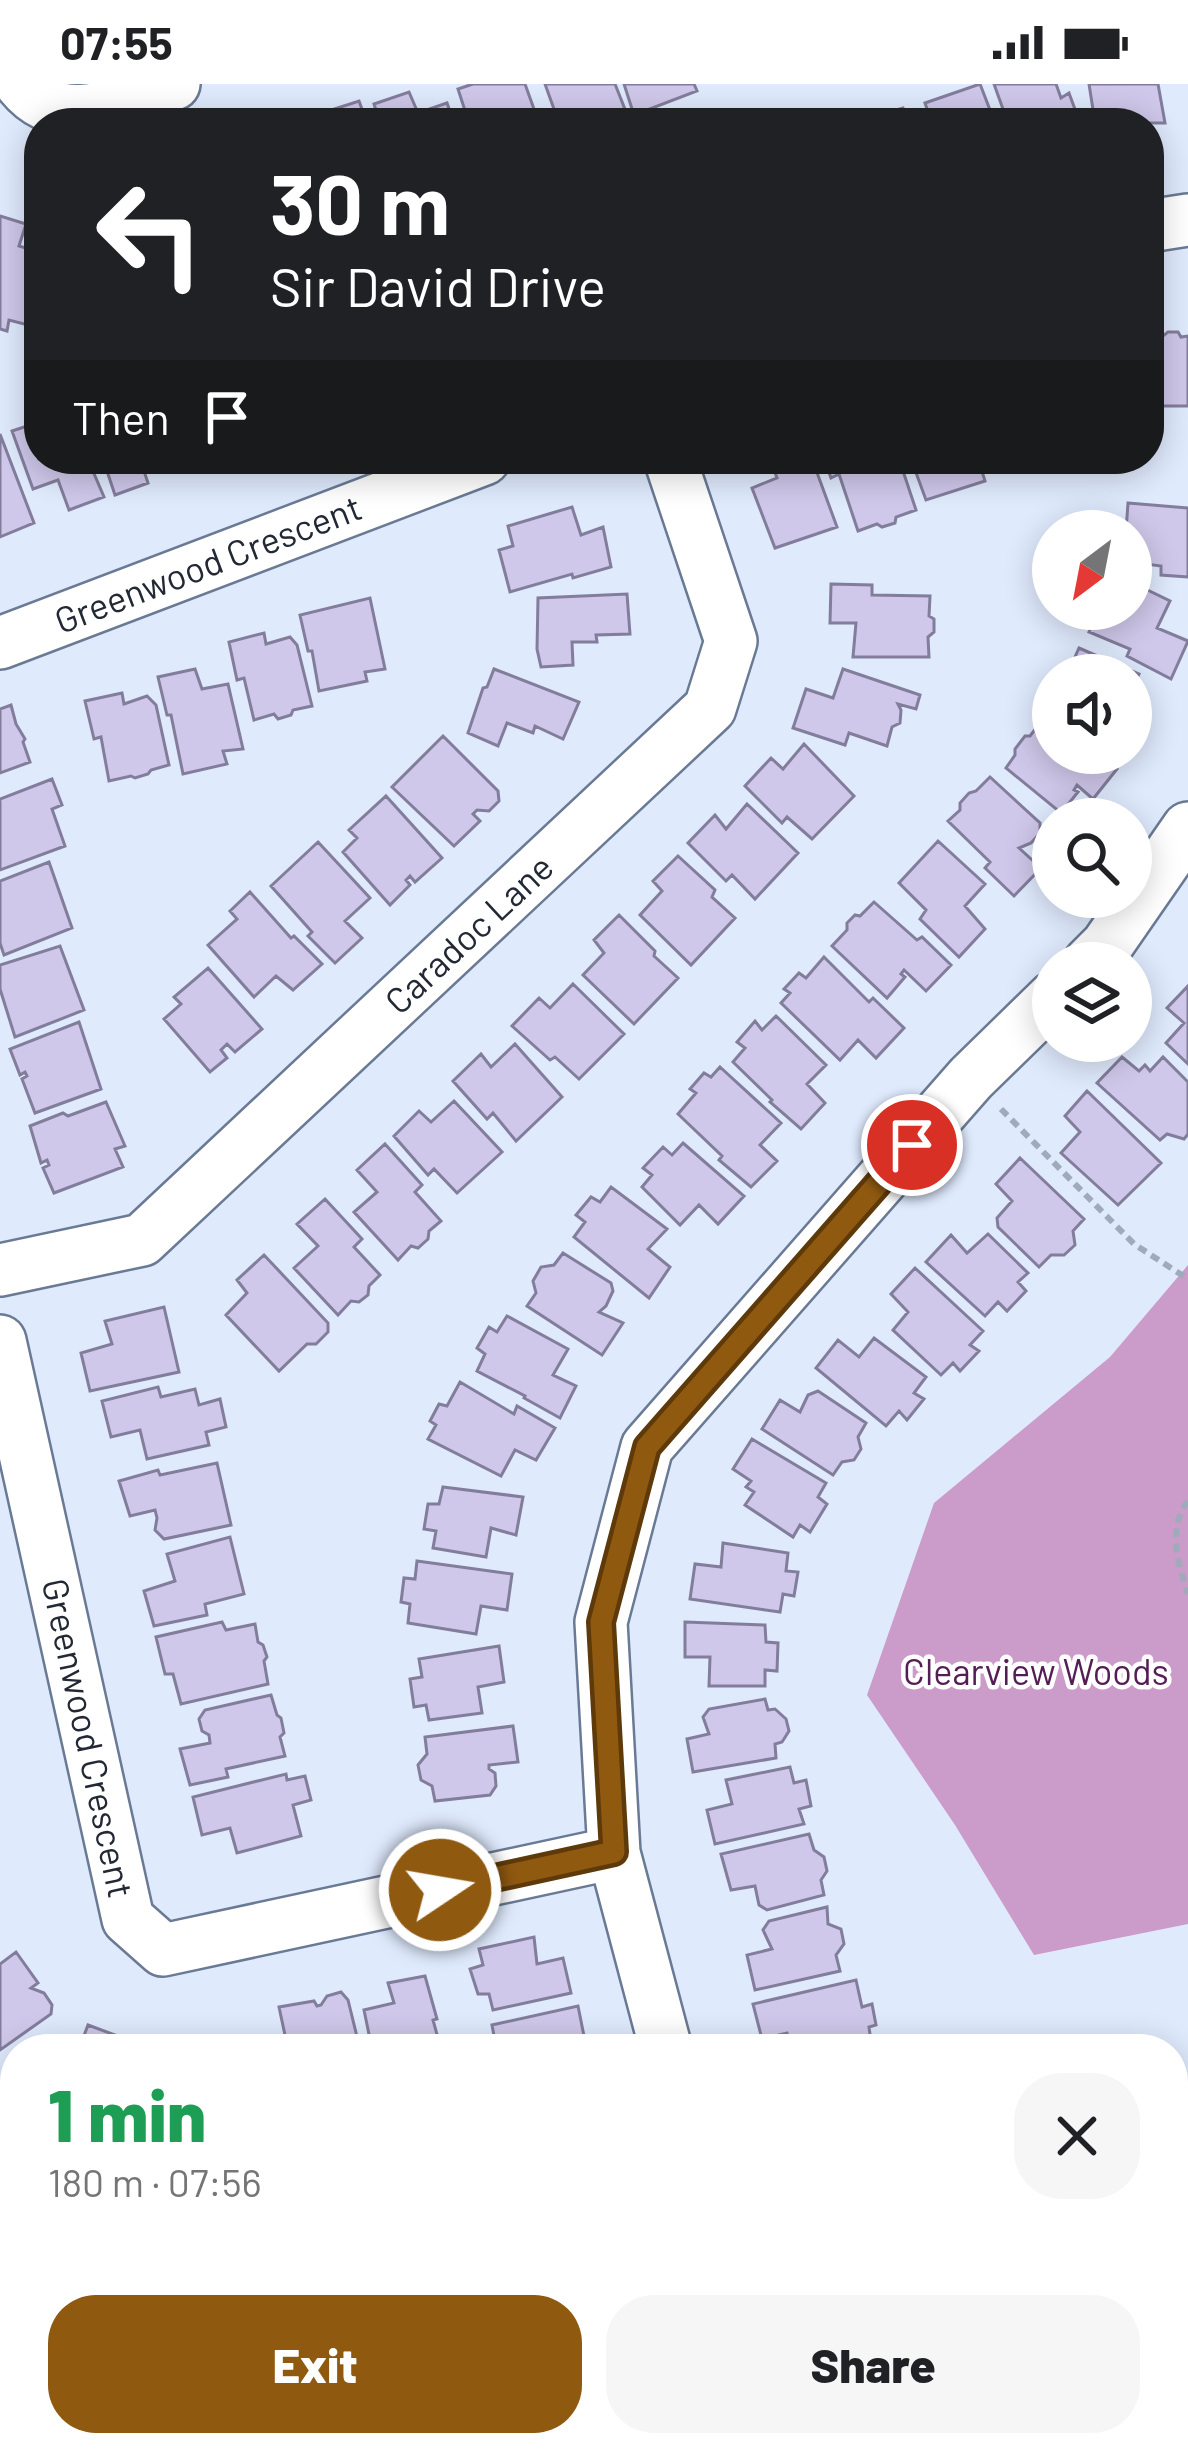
<!DOCTYPE html>
<meta charset="utf-8">
<style>
body{margin:0;font-family:Barlow,sans-serif;background:#f6f6f6;color:#202124;height:100vh;display:flex;flex-direction:column;font-size:45px;white-space:nowrap}
*{box-sizing:border-box;margin:0}
p{font-size:39px;color:#757577}
.icon{flex:none;width:66px;height:66px;fill:none;stroke:currentColor;stroke-width:2;stroke-linecap:round;stroke-linejoin:round}
.map{position:relative;flex:1;overflow:hidden}
.side{position:absolute;left:0px;top:1950px;width:1188px;height:423px;display:flex;flex-direction:column;background:#fff;border-radius:48px 48px 0 0;box-shadow:0 6px 30px #0003}
.side>*{flex:none}
.guide{position:absolute;left:24px;top:24px;width:1140px;height:366px;border-radius:48px;box-shadow:0 6px 30px #0003;background:#202124;color:#fff;overflow:hidden}
.needle{width:78px;rotate:212deg}
.buttons{position:absolute;left:1032px;top:426px;display:grid;gap:24px}
.buttons a{display:grid;place-items:center;width:120px;height:120px;border-radius:50%;background:#fff;box-shadow:0 6px 30px #0003;font-size:60px}
.pin{position:absolute;display:grid;place-items:center;width:102px;height:102px;color:#fff;margin:-51px;border:6px solid #fff;border-radius:50%;box-shadow:0 3px 12px #0007}
.me{position:absolute;width:132px;margin:-66px;rotate:78deg;stroke-linejoin:round;filter:drop-shadow(0 0 9px #0008)}
.turn{display:flex;align-items:center;gap:42px;height:252px;padding:0 48px;font-size:54px}
.turn .icon{width:156px;height:156px;stroke-width:2.5}
.turn b{display:block;font-size:84px;line-height:102px}
.then{display:flex;align-items:center;height:114px;padding:0 48px;background:#0003;gap:24px;font-size:45px}
.round{display:grid;place-items:center;flex:none;width:126px;height:126px;border-radius:48px;background:#f6f6f6}
.overview{display:flex;align-items:center;justify-content:space-between;height:204px;padding:0 48px}
h1{font-size:72px;font-weight:800;line-height:90px;color:#1e9e55}
.primary-button{display:flex;gap:24px;margin-top:auto;padding:24px 48px}
.primary-button a{flex:1;height:138px;border-radius:48px;background:#905910;color:#fff;font-size:48px;font-weight:800;line-height:138px;text-align:center}
.primary-button a+a{background:#f6f6f6;color:#202124}
.status{display:flex;justify-content:space-between;align-items:center;height:84px;padding:0 60px;background:#fff;direction:ltr}
.status svg{height:33px;fill:currentColor}
.map>svg:first-child{display:block}
.forest{fill:#cb9cc9}
.building{fill:#cfc8ea;stroke:#837d9c;stroke-width:3}
.lines{fill:none;stroke-linecap:round;stroke-linejoin:round}
.minor-casing{stroke:#6a7a95;stroke-width:56}
.path{stroke:#a1aabb;stroke-width:6;stroke-dasharray:9 6;stroke-linecap:butt}
.minor{stroke:#fff;stroke-width:51}
.route-casing{stroke:#5e3a0a;stroke-width:30}
.route{stroke:#905910;stroke-width:21}
.labels{text-anchor:middle;stroke-width:9;stroke-linejoin:round;paint-order:stroke}
.street-label{font-size:36px;fill:#222834;stroke:#fff}
.park-label{font-size:36px;fill:#551d55;stroke:#fff}
</style>
<div class="status"><b>07:55</b><svg viewBox="0 0 49 12"><path d="M0 12V9h3v3zM5 12V6h3v6zM10 12V3h3v9zM15 12V0h3v12zM26 1h20v11H26zM47 4h2v5h-2z"/></svg></div>
<div class="map">
<svg width="1188" height="2371" viewBox="0 0 1188 2371">
<rect width="100%" height="100%" fill="#dfeafd"/>
<path class="forest" d="M1188,1181V1840L1034,1871L955,1741L867,1611L934,1419L1110,1273Z"/>
<path class="building" d="M473,0H525L539,39H469L458,5Z
M545,0H615L628,33L612,39H559Z
M624,0H694L697,7L634,31Z
M980,0L995,39H932L925,19Z
M994,0H1056L1061,14L1069,9L1080,39H1008Z
M1089,0H1158L1165,39H1126L1124,26L1094,32Z
M409,8L418,29L447,19L454,39H380L374,20Z
M359,17L367,39H326L322,29Z
M903,24L908,39H858L863,37L864,32L880,26L885,29Z
M0,132L26,140L19,162L39,168V204L28,241L9,236L7,247L0,245Z
M1168,248H1178L1181,253L1188,252V322H1159V255Z
M39,338V375H84L85,379L89,378L104,413L69,426L58,396L33,405L12,347Z
M0,350L34,439L0,453Z
M103,375H140L148,399L115,411Z
M770,375H812L837,443L775,464L752,404L777,394Z
M824,375H899L916,426L896,433L895,439L882,443L877,440L858,447L839,390L831,394Z
M911,375H978L985,397L926,416Z
M1128,419L1188,424V493L1161,491V482L1131,478V447H1126Z
M572,423L581,451L603,443L611,483L573,494L572,490L510,508L499,466L513,462L508,442Z
M1131,498L1170,517L1157,544L1188,557L1171,595L1127,572L1130,565L1089,548L1097,530L1093,525H1131Z
M831,500L872,501V511L930,512L929,532L934,535V548L928,553L929,573H853L856,539H830Z
M627,510L630,550L596,551L597,558H572L573,581L541,583L537,565L538,514Z
M370,514L385,585L365,588L367,597L319,607L312,567H308L300,531Z
M264,549L266,560L290,553L297,561L312,622L293,626L291,631L278,635L274,630L254,636L244,594L237,596L229,558Z
M1079,564L1139,590L1131,607V591H1067Z
M195,585L202,605L228,600L243,665L223,667L227,680L183,690L171,631H167L158,593Z
M494,585L579,618L563,655L535,642L533,649L507,639L498,662L468,649L483,604L487,603Z
M843,585L920,611L916,625L898,620L901,626L900,639L892,643L887,662L849,649L845,661L793,644L806,605L833,614Z
M122,609L124,620L147,612L156,621L169,681L151,686L148,690L135,694L131,692L109,697L101,653L94,655L85,617Z
M11,621L16,640L25,655L23,658L30,678L0,689V625Z
M1044,634L1053,641V669H1095L1117,685L1093,715L1077,701L1074,706L1078,708L1061,729L1006,684L1015,671V665L1025,652H1030Z
M443,652L498,707L499,717L489,727L477,726L473,730L480,737L454,762L392,703Z
M804,660L854,712L812,755L787,733L782,739L745,702L771,674L783,685Z
M990,693L1040,739V749L1031,759L1019,764L1041,784L1014,812L985,784L990,778L948,737L960,726V719L969,709L976,707Z
M52,695L62,721L52,725L65,762L0,786V715Z
M386,712L442,774L415,798L410,792L406,796L410,801L390,821L343,768L357,754L349,746Z
M747,720L798,769L755,815L732,791L726,797L688,759L715,731L726,745Z
M938,757L985,800L965,822L985,845L959,873L920,835L926,826L899,799Z
M318,758L370,814L345,837L362,854L335,879L308,852L312,848L271,802Z
M678,772L715,806L712,813L735,834L691,881L640,831L662,807L653,797Z
M49,778L72,844L4,871L0,859V797Z
M250,808L291,854L294,852L322,880L293,906L276,892L254,913L208,861L237,835L230,827Z
M874,818L917,856L922,853L951,881L926,907L904,886L901,890L905,893L887,914L832,862L847,846V839L855,831L860,832Z
M619,831L655,867L654,872L678,894L634,940L583,891L604,869L594,856Z
M60,862L84,926L15,953L0,905V881Z
M824,873L869,918L873,914L904,944L876,974L858,956L840,976L781,919L790,909L784,905L799,889L806,894Z
M208,884L262,945L235,968L227,960L221,966L227,974L210,988L164,935L181,920L174,913Z
M573,900L624,950L579,995L555,973L550,976L512,942L539,914L550,924Z
M1188,902V980L1166,959L1184,939L1167,924Z
M776,932L826,981L807,1000L825,1019L801,1045L770,1018L772,1016L733,978L745,964L737,958L755,937L762,946Z
M79,938L101,1005L35,1029L22,995L27,992L25,988L20,991L10,965Z
M515,960L562,1013L516,1057L493,1029L487,1035L453,997L481,970L491,983Z
M1122,973L1139,987L1145,981L1150,987L1163,973L1188,998V1050L1184,1055L1167,1050L1160,1056L1097,999Z
M720,983L781,1039L760,1061L777,1077L751,1103L719,1076L722,1072L678,1030L696,1009L690,1005L704,989L711,993Z
M1087,1007L1161,1079L1118,1121L1061,1069L1080,1048L1065,1032Z
M454,1017L502,1068L457,1109L434,1085L428,1091L394,1052L419,1027L431,1038Z
M106,1018L125,1062L115,1065L123,1083L54,1109L43,1084L49,1081L47,1076L41,1079L30,1042L63,1029L68,1032Z
M683,1059L744,1112L718,1140L699,1121L680,1141L642,1103L652,1091L643,1084L663,1063L672,1071Z
M385,1060L422,1101L415,1108L441,1137L429,1147L428,1155L418,1164L411,1162L398,1176L354,1128L377,1108L357,1086Z
M1020,1074L1084,1135L1073,1147L1075,1161L1064,1171H1051L1039,1183L998,1143L997,1134L1012,1117L996,1100Z
M611,1103L667,1145L648,1165L670,1183L649,1214L574,1153L585,1138L576,1131L591,1113L600,1118Z
M325,1115L362,1155L354,1163L380,1191L369,1202L368,1211L359,1218L351,1217L338,1231L294,1184L318,1162L297,1140Z
M988,1150L1028,1189L1018,1198L1026,1207L1007,1227L998,1218L985,1232L926,1178L951,1151L967,1169Z
M563,1169L611,1199L613,1207L606,1222L599,1228L623,1239L602,1271L527,1222L536,1209L533,1197L541,1183L554,1181Z
M264,1171L328,1239V1248L316,1260H307L279,1287L226,1231L247,1209L237,1196Z
M915,1184L983,1247L970,1261L979,1267L960,1287L953,1279L941,1291L893,1246L908,1228L891,1210Z
M164,1223L179,1288L90,1307L81,1269L112,1260L105,1237Z
M507,1232L568,1265L553,1291L576,1302L560,1334L524,1314L525,1312L477,1287L485,1270L477,1264L489,1243L497,1248Z
M874,1254L926,1293L914,1309L924,1315L907,1336L899,1327L886,1342L816,1284L838,1256L859,1273Z
M460,1298L514,1330L517,1322L555,1344L536,1376L515,1366L501,1392L428,1355L436,1341L430,1337L439,1320L447,1322Z
M158,1303L161,1313L195,1305L199,1321L220,1315L226,1343L206,1348L209,1361L147,1375L140,1346L111,1353L102,1317Z
M818,1307L866,1339L858,1353L861,1365L854,1376L842,1378L833,1391L762,1345L780,1316L800,1328L808,1311Z
M752,1355L826,1399L818,1413L827,1420L810,1448L800,1441L793,1453L745,1421L754,1408L746,1403L751,1397L733,1385Z
M217,1379L231,1441L164,1455L155,1446L157,1434L155,1426L130,1432L119,1397L158,1386L160,1391Z
M443,1403L523,1413L516,1451L491,1444L486,1473L433,1464L436,1447L424,1445L428,1420H439Z
M230,1453L244,1510L205,1520L207,1531L154,1542L144,1507L175,1497L167,1470Z
M723,1459L788,1469L786,1487L798,1488L794,1512L783,1510L780,1528L690,1515L695,1480L721,1483Z
M417,1477L512,1490L507,1526L481,1522L476,1550L408,1539L410,1520L401,1518L404,1494L415,1495Z
M222,1538L226,1546L255,1540L258,1558L263,1561L267,1573L264,1577L268,1600L181,1620L173,1590H165L156,1553Z
M685,1538L765,1541L766,1558L778,1559L777,1587L765,1586V1602H709L710,1573H685Z
M499,1562L504,1598L478,1603L482,1629L429,1636L426,1621L414,1623L410,1595L422,1593L419,1575Z
M271,1611L277,1631L281,1634L284,1649L280,1653L285,1672L226,1685L228,1693L190,1701L180,1665L210,1659L209,1651L202,1647L199,1635L205,1626Z
M765,1615L768,1626L775,1625L786,1635L789,1647L782,1658L775,1660L776,1674L693,1688L687,1655L709,1650L703,1633L709,1625Z
M513,1642L518,1678L489,1681V1685L495,1689L496,1702L490,1711L435,1717L432,1702L421,1696L418,1681L427,1670L425,1653Z
M790,1683L794,1699L806,1696L811,1722L799,1725L804,1740L715,1760L707,1726L732,1720L726,1696Z
M286,1690L287,1696L305,1692L311,1716L293,1721L301,1752L237,1769L230,1744L202,1751L193,1713Z
M809,1750L814,1766L824,1773L827,1787L821,1796L824,1811L767,1826L759,1821L755,1802L731,1806L721,1770Z
M827,1823L828,1840L841,1845L844,1860L836,1871L840,1887L755,1906L747,1871L772,1865L763,1846L769,1837Z
M534,1853L537,1880L563,1874L571,1909L493,1926L489,1910H478L470,1885L483,1881L479,1865Z
M16,1868L38,1899L31,1904L44,1909L52,1921L51,1930L0,1966V1880Z
M425,1892L437,1935L433,1936L441,1965H372L364,1926L394,1919L388,1899Z
M856,1896L862,1923L872,1920L876,1941L869,1943L871,1958L839,1965H791L787,1949L762,1955L753,1920Z
M341,1908L348,1916L360,1965H288L279,1923L314,1917L317,1922L321,1921L327,1912Z
M578,1922L585,1957L557,1965H489L495,1957L492,1941Z
M88,1941L123,1954L119,1965H79Z
M1188,2021V2129L1186,2130L1179,2102L1173,2105L1175,2110H1173V2025Z
M15,2180V2269L0,2202V2192L13,2189L10,2181Z
M1188,2344V2371H1166V2358H1173V2345Z
M857,2358H942V2371H859Z
M999,2358H1066L1068,2371H1002Z
M1082,2358H1121L1122,2362L1133,2363L1134,2370L1154,2371H1082Z"/>
<g class="lines">
<g class="minor-casing">
<path id="minor" d="M21,0C61,50 125,17 174,0
M1149,142L1188,136
M0,559L484,375
M1089,879L1107,861L1188,744
M0,1186L142,1156L710,624L731,557L670,375
M0,1257L128,1835L163,1866L614,1769
M666,1965L614,1769L601,1538L647,1363L971,994L1053,914
M1173,2234L1188,2236
M758,2358L760,2371
M148,2371L200,2358"/>
</g>
<path class="path" d="M1001,1025L1134,1160L1188,1195
M1188,1417C1167,1443 1178,1481 1188,1510"/>
<use href="#minor" class="minor"/>
</g>
<g class="lines">
<g class="route-casing">
<path id="route" d="M440,1806L614,1768L601,1538L647,1363L912,1061"/>
</g>
<use href="#route" class="route"/>
</g>
<g class="labels">
<g class="street-label">
<text transform="translate(208 480) rotate(-21)" y="13">Greenwood Crescent</text>
<text transform="translate(469 850) rotate(-43)" y="13">Caradoc Lane</text>
<text transform="translate(88 1654) rotate(78)" y="13">Greenwood Crescent</text>
</g>
<g class="park-label">
<text x="1036" y="1601">Clearview Woods</text>
</g>
</g>
</svg>
<div class="buttons">
<a><svg class="needle" viewBox="-14 -14 28 28"><path d="M0-13l5 13h-10z" fill="#e53935"/><path d="M0 13l5-13h-10z" fill="#757577"/></svg></a>
<a><svg class="icon" aria-label="sound" viewBox="0 0 24 24"><path d="M4 9h4l5-4v14l-5-4H4zM17 9q2 3 0 6"/></svg></a>
<a><svg class="icon" aria-label="search" viewBox="0 0 24 24"><circle cx="10" cy="10" r="6"/><path d="M15 15l6 6"/></svg></a>
<a><svg class="icon" aria-label="layers" viewBox="0 0 24 24"><path d="M12 4l9 5-9 5-9-5zM3 14l9 5 9-5"/></svg></a>
</div>
<div class="pin" style="left:912px;top:1061px;background:#d93025"><svg class="icon" aria-label="arrive" viewBox="0 0 24 24"><path d="M6 21V4h12l-3 4 3 4H6"/></svg></div>
<svg class="me" style="left:440px;top:1806px" viewBox="-20 -20 40 40"><circle r="17" fill="#905910" stroke="#fff" stroke-width="3"/><path d="M0-11L8 9 0 5-8 9z" fill="#fff"/></svg>
<div class="guide">
<div class="turn"><svg class="icon" aria-label="left" viewBox="0 0 24 24"><path d="M17 20v-9H6M10 6l-5 5 5 5"/></svg><div><b>30 m</b>Sir David Drive</div></div>
<div class="then">Then<svg class="icon" aria-label="arrive" viewBox="0 0 24 24"><path d="M6 21V4h12l-3 4 3 4H6"/></svg></div>
</div>
<section class="side">
<div class="overview"><div><h1>1 min</h1><p>180 m · 07:56</p></div><a class="round"><svg class="icon" aria-label="close" viewBox="0 0 24 24"><path d="M6 6l12 12M18 6L6 18"/></svg></a></div>
<div class="primary-button"><a>Exit</a><a>Share</a></div>
</section>
</div>
